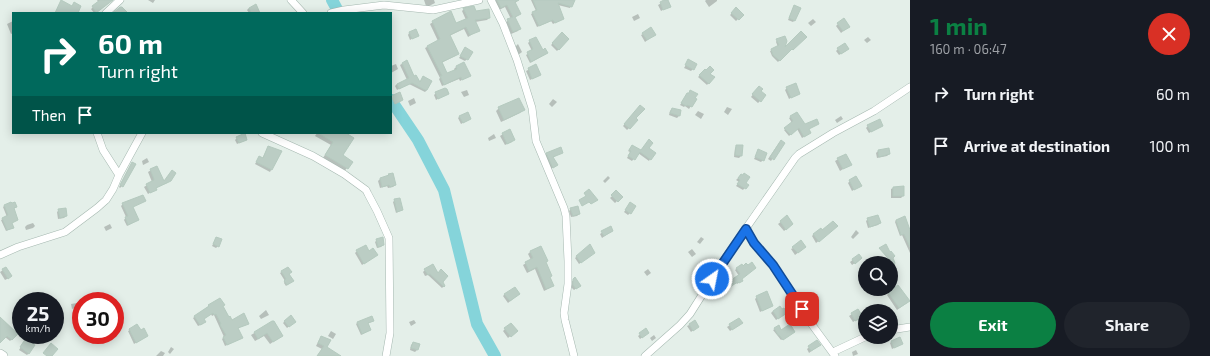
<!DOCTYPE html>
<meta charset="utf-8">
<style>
body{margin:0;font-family:"Exo 2",sans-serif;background:#20242c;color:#f1f3f6;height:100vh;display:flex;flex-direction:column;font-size:15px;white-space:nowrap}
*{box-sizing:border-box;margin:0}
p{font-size:13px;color:#9ea1a6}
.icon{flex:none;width:22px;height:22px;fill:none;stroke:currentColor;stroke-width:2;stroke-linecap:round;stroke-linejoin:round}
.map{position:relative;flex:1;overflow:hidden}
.drawer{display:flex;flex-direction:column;background:#171b24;width:300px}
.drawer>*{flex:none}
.hud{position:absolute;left:12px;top:12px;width:380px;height:122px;border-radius:0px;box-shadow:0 2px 10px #0003;background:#00695c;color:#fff;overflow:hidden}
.fabs{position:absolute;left:858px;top:256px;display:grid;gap:8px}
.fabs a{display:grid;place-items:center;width:40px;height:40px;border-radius:50%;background:#171b24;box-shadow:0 2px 10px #0003;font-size:20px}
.speed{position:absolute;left:12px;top:292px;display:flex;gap:8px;font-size:20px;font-weight:700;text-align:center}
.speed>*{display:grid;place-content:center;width:52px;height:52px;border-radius:50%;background:#171b24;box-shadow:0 2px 10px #0003;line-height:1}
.speed small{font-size:10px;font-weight:400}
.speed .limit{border:6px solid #d22;background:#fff;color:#111}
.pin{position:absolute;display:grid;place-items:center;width:34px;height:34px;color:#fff;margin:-17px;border-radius:8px;box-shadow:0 2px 6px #0006}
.me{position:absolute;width:44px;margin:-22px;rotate:33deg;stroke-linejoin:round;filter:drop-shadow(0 0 3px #0008)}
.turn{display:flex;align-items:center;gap:14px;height:84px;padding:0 20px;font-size:18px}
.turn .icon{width:52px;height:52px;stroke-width:2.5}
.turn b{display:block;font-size:28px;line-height:34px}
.then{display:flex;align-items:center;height:38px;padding:0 20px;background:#0003;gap:8px;font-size:15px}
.round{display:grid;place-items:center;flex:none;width:42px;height:42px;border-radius:21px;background:#20242c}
.overview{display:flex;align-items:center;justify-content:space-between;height:68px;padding:0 20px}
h1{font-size:24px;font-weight:700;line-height:30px;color:#0b8043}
.primary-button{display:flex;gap:8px;margin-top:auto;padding:8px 20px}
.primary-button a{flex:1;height:46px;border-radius:24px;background:#0b8043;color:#fff;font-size:16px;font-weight:700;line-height:46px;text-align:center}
.primary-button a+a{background:#20242c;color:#f1f3f6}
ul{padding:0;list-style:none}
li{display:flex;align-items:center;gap:12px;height:52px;padding:0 20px}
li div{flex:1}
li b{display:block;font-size:15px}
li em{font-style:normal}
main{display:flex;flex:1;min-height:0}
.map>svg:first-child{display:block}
.shadow{fill:#0003}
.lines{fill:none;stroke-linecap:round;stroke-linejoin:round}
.river{stroke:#85d4da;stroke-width:12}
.building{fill:#bbcdc4;stroke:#b5cabf}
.minor-casing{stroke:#a5b8b0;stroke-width:8}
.tertiary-casing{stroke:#a5b8b0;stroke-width:10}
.minor{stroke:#fff;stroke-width:7}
.tertiary{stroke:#fff;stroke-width:9}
.route-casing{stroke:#114b97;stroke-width:10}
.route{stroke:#1a73e8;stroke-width:7}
</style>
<main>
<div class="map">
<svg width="910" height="356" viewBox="0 0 910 356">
<rect width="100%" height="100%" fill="#e4efe9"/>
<path class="shadow" d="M97,0H110L107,4L95,13H94L91,9L99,3Z
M148,0H155L153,3Z
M424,0H434L435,3L429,6H426Z
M496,0H519L515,3L520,14L514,18L519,29L518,31L511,34L506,22L511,19L505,7L499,10L495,1Z
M531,0H574L570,8L558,5L561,20L553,24L551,21L537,27L531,14L536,11Z
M667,0L670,6L661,11L658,5Z
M706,0H717V1L709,7L705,1Z
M795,6V20L793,22L788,20L793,8Z
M249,8L259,13H249L247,10Z
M464,9L476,12L489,18L487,20L475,22L479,30L468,37L464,29L449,36L457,54L455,56L441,63L446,75L455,71L454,69L456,67L469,76L460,81L459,79L442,86L439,79L440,78L425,48L438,41L430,24L433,22L456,24L466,20L462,11Z
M736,9L742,15L736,21L730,15Z
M638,14L640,18L634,21L632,17Z
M813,19L816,22L811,26L808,23Z
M13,21V33L11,34L7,24Z
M838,24L847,28L841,33L836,26Z
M409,33L418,35L410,40L408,35Z
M562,34L568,39L557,51L551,45Z
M643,34L654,35L645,42L641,35Z
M805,37L791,50L790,49L778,62L772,56L770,51L778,47L776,42L777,40L782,51Z
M868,37L871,40L867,43L864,40Z
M530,41L542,51L547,53L530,63L526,55L532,51L528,43Z
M518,44L522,52L518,55L515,47Z
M838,49L846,51L839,55L836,51Z
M464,50L467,59L465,61L459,58Z
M407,61L414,77L419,83L422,79L427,90L425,92L409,84L397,90L395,86L397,84L407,80L400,65Z
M687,63L693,69L691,71L684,68Z
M396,64L398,69L391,73V66Z
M536,66L540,75L530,80L526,71Z
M705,70L713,77L707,85L698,77Z
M787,88L799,93L789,99L785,90Z
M757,89L765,96L758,103L751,97Z
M467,90L469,95L464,97L461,92Z
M436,93H448L436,100L434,95Z
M686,96L695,100L689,109L685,106L684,107L680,105Z
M392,97L402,100L393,105L391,102Z
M414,98L416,103L410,106L408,101Z
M553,99L557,102L552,107L549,104Z
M640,106L635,118L637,120L627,130L623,126Z
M727,107L732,109L728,115L724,112Z
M499,108L523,110L520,113L501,122L496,111Z
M672,109L680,111L679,116L677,118L669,115L670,111Z
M698,111L704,114L701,119L695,115Z
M797,113L805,125L818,124L808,129L809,134L802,138L797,129L789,136L784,130L792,123L789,118Z
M460,116L470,119L461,124L458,118Z
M841,116L843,119L837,123L835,120Z
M868,126L880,127L869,133L866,128Z
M509,130L512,142L505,145L500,136Z
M317,133H345L341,155L351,162L344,172L323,158L331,145L315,136Z
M494,134L496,138L489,141L488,138Z
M237,138L246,140L237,144L235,140Z
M779,143H783L771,161L768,159Z
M737,146L741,156L739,158L734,157L735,148Z
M268,147L281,151L270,172L255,164L259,157L262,159Z
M631,147L641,151L648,149L650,159L649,161L638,153L632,161L627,158L630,152L628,151Z
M758,151L763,160L761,162L754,159Z
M878,151L889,154L887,156L877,158L876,153Z
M562,152L552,158L557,165L551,169L545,156L547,154Z
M845,155L848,166L840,171L835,161Z
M147,158L149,162L143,165L142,161Z
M132,163L122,186L120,188L119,187Z
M156,167L163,183L172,171L175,173L167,183L155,188L153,191L148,194L144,187L152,182L148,172Z
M393,174L395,185L393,187L388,188L387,186L380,188L378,181L380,179Z
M741,175L745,183L747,185L743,190L736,186L739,182L736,180Z
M608,176L610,178L605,183L603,181Z
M850,181L860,186L852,191L848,183Z
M893,188L903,196L901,198H891V189Z
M616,192L621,197L615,203L610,198Z
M395,200L402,210L396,213L393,202Z
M123,204L132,207L138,220L127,226L124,220L126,217L121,206Z
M629,205L630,213L628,215L624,212Z
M4,206L16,207L13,209L17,220L11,223L13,228L6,231L1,220L7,217L3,207Z
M571,209L579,214L577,216L571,217L569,211Z
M59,210L66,216L64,218L58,219L57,212Z
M787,217L790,226L784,231L778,224Z
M868,219L880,223L878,225L868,228L866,221Z
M896,220L910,233V253L902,235L900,236L895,222Z
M33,223L35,226L33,228L26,230L25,227L27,225Z
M110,224L112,228L106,231L104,227Z
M610,227L612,231L602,238L600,234Z
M835,228L816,243L812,236L814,234Z
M856,230L859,233L853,239L851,237Z
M701,237L704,239L700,244L697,242Z
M216,238L218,246L216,248L212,246Z
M377,240L383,245L381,247L377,248L375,242Z
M590,246L592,254L579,264L575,258Z
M793,248L803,249L795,255L791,249Z
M880,248L891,258L893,264Z
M692,249L696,254L692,257L688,252Z
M357,251L369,252L374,257L362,265L355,253Z
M530,252L547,261L545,263L549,278L553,285L550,288L544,291L535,269L527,273L523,265L531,260L528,254Z
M859,255V260L852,265L850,262Z
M741,265L740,282L737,284L736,282L725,289L723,287L725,285L723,281L724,279L730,281L739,276L735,270Z
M6,268L9,278L5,280L0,272Z
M288,268V274L291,282L286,286L284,283L285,281L280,273Z
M648,269L651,273L647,276L644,272Z
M425,270L441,282L444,286L442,288L428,275L425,276L423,272Z
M575,279L578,287L574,290L571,287V282Z
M889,293L907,303L897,310L887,295Z
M505,294H519L508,303L503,296Z
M757,297L772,306L760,312L755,299Z
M813,300L816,305L810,308L808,303Z
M77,303V307L72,309L71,304Z
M209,306H222L231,321L246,325L238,328L240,339L225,346L222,339L224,337L214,315L212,316L211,314L203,319V324L198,326L193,318Z
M266,310L269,315L261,319L259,316Z
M858,310L861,317L853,322L849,316Z
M773,311L784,315L776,320L771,313Z
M0,318L17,334L10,341L5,337L0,341Z
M739,319V325L730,331L727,327Z
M414,320L416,323L411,326L409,322Z
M285,321L293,323L287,328L283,323Z
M373,321L367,324L370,330L361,335L356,324L358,322Z
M272,322L279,338L270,344L264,336L255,341L251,335Z
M510,324L514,333L508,338L503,331Z
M689,325L696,328L691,332L687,326Z
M137,326L140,331L147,336L134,344L128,331Z
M775,329L781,332L792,333L781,340L773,330Z
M646,330L648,333L640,339L638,336Z
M331,331L336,334L333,339L328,336Z
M654,335L656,338L652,341L650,338Z
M322,337L326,347L339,356H317L322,349L316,346L319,340Z
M817,341V347L809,353L807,349Z
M892,341L902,344L892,349L890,343Z
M24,342L29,353L27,355L19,350Z
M413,343L419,344L417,350L415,352L410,350L411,345Z
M171,347L174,349L170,354L168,352Z
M856,350L858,354L853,356L852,352Z
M161,351L165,353L163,356H156Z"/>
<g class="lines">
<path class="river" d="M332,0L339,13
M391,100L418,140L444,190L477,324L495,356"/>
</g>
<path class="building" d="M61,0L72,6L74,2L81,6L78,13H55Z
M100,0H113L96,13L92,6Z
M497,0H519L515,2L521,14L515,17L521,29L513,32L507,19L513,17L507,5L501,8Z
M533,0H575L572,7L558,3L564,19L555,23L553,20L539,26L532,12L537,10Z
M664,0H668L671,7L663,10L660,2Z
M256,4L260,13H251L249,8Z
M794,5L801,8L795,21L789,18Z
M474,6L476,11L489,9L490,18L475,20L480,31L470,35L466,27L450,35L459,54L442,62L447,73L457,69L456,66L464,62L471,76L462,80L461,77L444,85L440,76H442L427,46L440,39L432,21L451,11L456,23L468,18L463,8Z
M120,7H122L128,13H113Z
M736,7L744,15L739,20L731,13Z
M844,18L850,27L843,31L837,23Z
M651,27L656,35L647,40L642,33Z
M416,29L419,36L412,39L409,32Z
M801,31L807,37L793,50L792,49L780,61L773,55L771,49L779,45L776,39L785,36L787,41L785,47Z
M562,32L569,39L559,50L552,43Z
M536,37L543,50L545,48L548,53L531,62L527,52L533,49L529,40Z
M845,43L849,49L841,54L837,48Z
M465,47L473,52L468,60L460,56Z
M688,59L697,64L694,70L685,65Z
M407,60L414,76L416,75L420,82L423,76L432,81L427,90H425L412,83L399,89L397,84L409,78L402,63Z
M536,64L541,75L532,79L528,68Z
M710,66L714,70L710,74L715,77L709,84L699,75L705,69L706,70Z
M796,83L800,94L791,98L786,87Z
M759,86L763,89L761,91L766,95L761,102L752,94Z
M445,88L447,89L449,94L438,99L435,92Z
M690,90L698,94L695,98L697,99L692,107L687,105L686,106L681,103L687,93H689Z
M400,92L403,100L395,104L391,96Z
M519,98L525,110L504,120L498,107Z
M640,105L645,109L636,118L638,120L630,129L624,124Z
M672,108L681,110L680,116L670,113Z
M468,112L471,119L463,123L459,116Z
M797,112L805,124L817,119L819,124L809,129L811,133L804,137L799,128L791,135L784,128L793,121L790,116Z
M880,119L883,126L871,132L867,125Z
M510,129L515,140L507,144L502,133Z
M245,133L247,140L239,143L236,137Z
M318,133H346L354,138L343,155L353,162L348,169L325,155L333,142Z
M649,139L653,143L649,148L656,153L651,160L640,152L635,160L628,156L631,151L629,150L632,145L641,150Z
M781,140L785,143L774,160L770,157Z
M736,145H743L742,156L735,155Z
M268,146L282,151L272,170L256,162L259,156L263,158Z
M561,147L563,153L553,157L558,165L553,168L546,153Z
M889,148L890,154L879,157L878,150Z
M758,149L767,153L764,161L755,157Z
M846,154L852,165L843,169L837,158Z
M132,162L136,164L123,187L120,185Z
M157,166L164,181L172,170L176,173L171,181L156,188L157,190L150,193L146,184L154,180V179L150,169Z
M393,173L396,185L390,187L389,185L382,187L380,178L389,175L388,174Z
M744,173L750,177L746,183L749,185L746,189L737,184L740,180L738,178L741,174L743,175Z
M856,176L862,186L854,190L849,180Z
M904,186V196H893V187Z
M589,189L598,200L591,204L589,202L582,206L579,200L586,196L584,193Z
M616,190L623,197L618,202L611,195Z
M143,195L146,201L133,207L139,220L128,225L125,217L128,216L122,203Z
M400,198L403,210L397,212L394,199Z
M11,202L12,203L15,202L17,207L14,208L18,220L12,223L14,228L7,230L2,218L8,215L4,205Z
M630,202L636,206L631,214L625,210Z
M578,206L580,214L573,216L570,208Z
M66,208L67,216L60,218L58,209Z
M787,215L793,224L786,230L780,221Z
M878,215L881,223L870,227L867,218Z
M905,216L910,230V247L904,234L901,235L896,220Z
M833,221L838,226L819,242L813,234L821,228L822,230Z
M611,226L613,231L604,236L601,231Z
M216,237L222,239L219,247L213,244Z
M383,237L384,245L378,247L376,239Z
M801,240L806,247L798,253L792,247Z
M590,244L595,253L581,263L576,256Z
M886,244L890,252L891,251L895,256L893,258L895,263L894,265L879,248Z
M366,245L369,251L373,248L378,255L364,264L356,250Z
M541,246L548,261L546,262L552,276L550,277L554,286L546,289L537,267L529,271L525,262L533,258L530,251Z
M859,254L862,258L855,264L852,259Z
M752,262L756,268L742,279L743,281L739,283L738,282L726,289L724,284L726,283L724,279L728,276L731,280L740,274L736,268L742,264L743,266L746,263L748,265Z
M433,264L438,273L441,269L448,276L443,282L445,286L444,287L430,274L428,275L424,269Z
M6,267L12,276L8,279L2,269Z
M288,267L292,272L289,274L294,281L287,285L284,281L286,279L281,271Z
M575,277L581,286L576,289L573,285V279Z
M898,285L910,301L899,308L888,292Z
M515,287L520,294L510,301L504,294Z
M767,291L773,306L762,311L756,296Z
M220,298L225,305L223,306L229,317L230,316L232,320L244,313L249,324L238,328L243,338L227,345L223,337L226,335L220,325L221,324L216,314L214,315L213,313L204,319L206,322L200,325L194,316L209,306L208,305Z
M780,306L782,309L784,308L787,313L778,319L773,311Z
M858,309L863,317L855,321L851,313Z
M291,315L296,322L289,327L284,321Z
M372,316L374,321L368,323L371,330L362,334L357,322Z
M0,317L18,334L12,340L7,336L0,343Z
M739,318L743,323L732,330L729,324Z
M695,320L699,327L693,331L689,324Z
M272,321H274L283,336L273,342L267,333L258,339L254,332Z
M511,323L518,331L511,337L504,328Z
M137,324L141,330L144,328L148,336L136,343L129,329Z
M790,324L795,332L783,340L779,335H778L774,328L779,325L781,330Z
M646,328L649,333L642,338L639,333Z
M28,335H40L33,344L35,345L29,354L20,347Z
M321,336L331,340L327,347L341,356H317L324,346L318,343Z
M900,337L903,344L894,348L891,341Z
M817,340L821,345L811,351L808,346Z
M413,342L420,344L418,350L411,348Z
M51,343L58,349L52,356H47L43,353Z"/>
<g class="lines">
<g class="minor-casing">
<path id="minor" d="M291,0L303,13
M491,0L503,24L517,60L532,108L536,141L564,208L566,216L568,261V284L564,313L565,320L574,356
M106,13L120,0
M331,13L344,10L384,5L433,10L479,0
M97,133L103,150L119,175
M262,133L313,156L344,174L366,190L368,194L377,211L389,238L390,333L386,356
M746,229L754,243L773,265L810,322L835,356
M0,255L18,247L65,232L97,208L106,200L113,189L119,175L142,133
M891,330L910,327
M833,352L865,337
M645,356L680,325L690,314L726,257L795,158L799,154L833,133L874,111L910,87"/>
</g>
<g class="tertiary-casing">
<path id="tertiary" d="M0,354L3,356"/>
</g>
<use href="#minor" class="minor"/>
<use href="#tertiary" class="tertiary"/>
</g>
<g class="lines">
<g class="route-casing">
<path id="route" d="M712,279L746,229L754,243L773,265L802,309"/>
</g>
<use href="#route" class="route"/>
</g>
</svg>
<div class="fabs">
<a><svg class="icon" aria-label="search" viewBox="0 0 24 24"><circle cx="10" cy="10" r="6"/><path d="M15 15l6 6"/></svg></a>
<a><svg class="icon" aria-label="layers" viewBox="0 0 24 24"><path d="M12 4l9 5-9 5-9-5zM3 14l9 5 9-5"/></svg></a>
</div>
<div class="speed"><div>25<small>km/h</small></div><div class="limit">30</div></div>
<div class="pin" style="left:802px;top:309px;background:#d93025"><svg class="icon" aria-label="arrive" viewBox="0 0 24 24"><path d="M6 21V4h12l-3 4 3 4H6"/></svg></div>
<svg class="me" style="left:712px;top:279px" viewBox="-20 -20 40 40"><circle r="17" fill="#1a73e8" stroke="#fff" stroke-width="3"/><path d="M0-11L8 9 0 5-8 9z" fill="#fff"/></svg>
<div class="hud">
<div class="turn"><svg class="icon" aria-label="right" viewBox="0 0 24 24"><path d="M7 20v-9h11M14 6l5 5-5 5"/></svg><div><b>60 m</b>Turn right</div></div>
<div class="then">Then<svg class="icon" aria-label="arrive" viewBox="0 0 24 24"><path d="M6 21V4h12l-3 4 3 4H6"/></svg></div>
</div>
</div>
<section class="drawer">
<div class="overview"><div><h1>1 min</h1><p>160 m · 06:47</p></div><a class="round" style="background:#d93025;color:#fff"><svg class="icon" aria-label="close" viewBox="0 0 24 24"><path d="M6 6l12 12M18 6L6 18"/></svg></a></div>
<ul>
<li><svg class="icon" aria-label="right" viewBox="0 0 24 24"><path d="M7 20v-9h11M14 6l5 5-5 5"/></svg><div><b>Turn right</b></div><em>60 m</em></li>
<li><svg class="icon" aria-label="arrive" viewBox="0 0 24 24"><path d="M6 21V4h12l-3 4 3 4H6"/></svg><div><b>Arrive at destination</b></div><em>100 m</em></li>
</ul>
<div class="primary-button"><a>Exit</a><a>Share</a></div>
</section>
</main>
